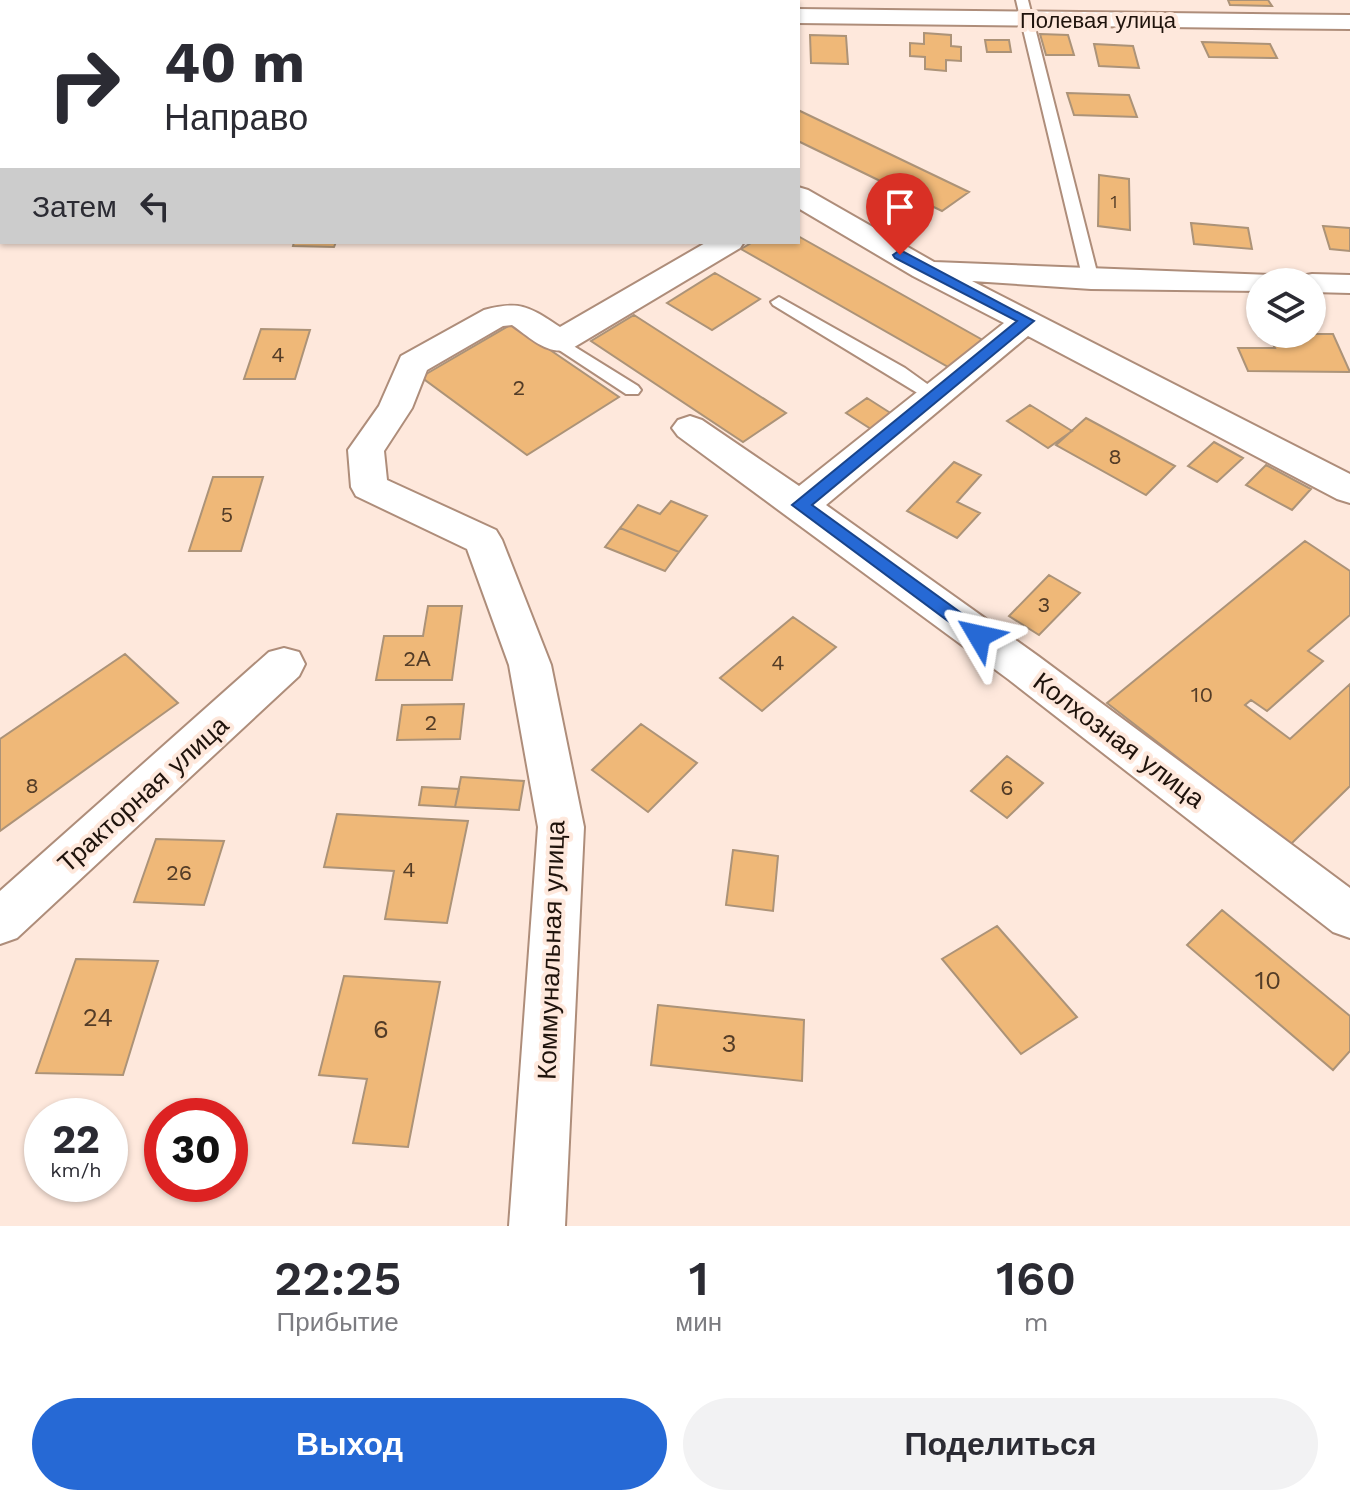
<!DOCTYPE html>
<html lang="ru">
<meta charset="utf-8">
<style>
body{margin:0;font-family:"Work Sans",sans-serif;background:#f2f2f3;color:#2b2b33;height:100vh;display:flex;flex-direction:column;font-size:30px;white-space:nowrap}
*{box-sizing:border-box;margin:0}
p{font-size:26px;color:#7c7c81}
.icon{flex:none;width:44px;height:44px;fill:none;stroke:currentColor;stroke-width:2;stroke-linecap:round;stroke-linejoin:round}
.map{position:relative;height:1226px;overflow:hidden}
.sheet{display:flex;flex-direction:column;background:#fff;flex:1}
.sheet>*{flex:none}
.hud{position:absolute;left:0px;top:0px;width:800px;height:244px;box-shadow:0 2px 6px #0004;background:#fff;color:#2b2b33;overflow:hidden}
.controls{position:absolute;left:1246px;top:268px;display:grid;gap:16px}
.controls a{display:grid;place-items:center;width:80px;height:80px;border-radius:50%;background:#fff;box-shadow:0 2px 6px #0004;font-size:40px}
.speed{position:absolute;left:24px;top:1098px;display:flex;gap:16px;font-size:40px;font-weight:700;text-align:center}
.speed>*{display:grid;place-content:center;width:104px;height:104px;border-radius:50%;background:#fff;box-shadow:0 2px 6px #0004;line-height:1}
.speed small{font-size:20px;font-weight:400}
.speed .limit{border:12px solid #d22;background:#fff;color:#111}
.pin{position:absolute;display:grid;place-items:center;width:68px;height:68px;color:#fff;margin:-82px -34px;border-radius:50% 50% 50% 0;rotate:-45deg;box-shadow:0 0 8px #0007}
.pin .icon{rotate:45deg}
.me{position:absolute;width:88px;margin:-44px;rotate:306deg;stroke-linejoin:round;filter:drop-shadow(0 0 6px #0008)}
.turn{display:flex;align-items:center;gap:28px;height:168px;padding:0 32px;font-size:36px}
.turn .icon{width:104px;height:104px;stroke-width:2.5}
.turn b{display:block;font-size:56px;line-height:68px}
.then{display:flex;align-items:center;height:76px;padding:0 32px;background:#0003;gap:16px;font-size:30px}
.eta{display:flex;justify-content:space-evenly;align-items:center;height:136px;text-align:center}
.eta b{font-size:48px;font-weight:600;line-height:56px}
.cta{display:flex;gap:16px;margin-top:auto;padding:16px 32px}
.cta a{flex:1;height:92px;border-radius:48px;background:#2669d5;color:#fff;font-size:32px;font-weight:600;line-height:92px;text-align:center}
.cta a+a{background:#f2f2f3;color:#2b2b33}
.map>svg:first-child{display:block}
.building{fill:#efb878;stroke:#ac9378;stroke-width:2}
.lines{fill:none;stroke-linecap:round;stroke-linejoin:round}
.service-casing{stroke:#ae8d7a;stroke-width:4}
.minor-casing{stroke:#ae8d7a;stroke-width:4}
.tertiary-casing{stroke:#ae8d7a;stroke-width:4}
.service{fill:#fff;fill-rule:evenodd}
.minor{fill:#fff;fill-rule:evenodd}
.tertiary{fill:#fff;fill-rule:evenodd}
.route{fill:#2669d5;stroke:#19448a;stroke-width:2}
.labels{text-anchor:middle;stroke-width:8;stroke-linejoin:round;paint-order:stroke}
.far-number-label{font-size:18px;fill:#533c27}
.far-street-label{font-size:22px;fill:#1f130c;stroke:#fee8dc}
.number-label{font-size:22px;fill:#533c27}
.street-label{font-size:26px;fill:#1f130c;stroke:#fee8dc}
.near-number-label{font-size:26px;fill:#533c27}
</style>
<div class="map">
<svg width="1350" height="1226" viewBox="0 0 1350 1226">
<rect width="100%" height="100%" fill="#fee8dc"/>
<path class="building" d="M1228,0H1268L1272,6L1230,5Z
M924,33L951,35V46L961,47V61L946,60V71L925,69V57L910,56V43L924,44Z
M1040,34L1068,35L1074,55H1046Z
M810,35L846,36L848,64L811,63Z
M985,40H1009L1011,52H987Z
M1202,42L1270,44L1277,58L1209,57Z
M1094,44L1133,46L1139,68L1099,66Z
M1067,93L1129,95L1137,117L1074,115Z
M798,110L969,192L942,211L798,141Z
M1099,175L1129,179L1130,230L1098,226Z
M1191,223L1248,228L1252,249L1194,244Z
M1323,226L1350,228V251L1330,249Z
M798,236L988,343L950,368L741,249L753,242H798Z
M294,242H336L334,247L293,246Z
M715,273L760,299L712,330L667,303Z
M634,315L786,413L743,442L591,341Z
M512,324L619,397L527,455L421,377Z
M261,329L310,330L295,379H244Z
M1268,334H1333L1350,372L1248,371L1238,348H1275Z
M867,398L892,414L871,429L846,413Z
M1030,405L1072,431L1048,448L1007,421Z
M1086,418L1175,466L1146,495L1056,445Z
M1214,442L1243,458L1217,482L1188,466Z
M954,462L981,475L957,502L980,513L957,538L907,511Z
M1266,465L1311,489L1292,510L1246,485Z
M213,477H263L241,551H189Z
M671,501L707,516L679,552L620,528L638,505L660,514Z
M620,528L679,552L665,571L605,547Z
M1305,541L1350,571V615L1308,651L1323,661L1267,711L1251,700L1245,705L1290,739L1350,684V786L1290,845L1107,703Z
M1049,575L1080,593L1039,635L1009,616Z
M428,606H462L452,680H376L384,636H423Z
M793,617L836,647L762,711L720,678Z
M125,654L178,703L0,831V739Z
M464,704L460,739L397,740L402,705Z
M641,724L697,763L648,812L592,770Z
M1007,756L1043,783L1007,818L971,791Z
M461,777L524,781L519,810L455,807Z
M422,787L459,789L455,807L419,805Z
M337,814L468,821L447,923L385,919L394,871L324,867Z
M156,839L224,841L204,905L134,902Z
M733,850L778,856L773,911L726,905Z
M1222,910L1350,1016V1051L1333,1070L1187,945Z
M997,926L1077,1017L1021,1054L942,959Z
M76,959L158,961L123,1075L36,1073Z
M344,976L440,982L408,1147L353,1143L367,1079L319,1075Z
M658,1005L804,1020L802,1081L651,1065Z"/>
<g class="lines">
<g class="service-casing">
<path id="service" d="M1016,0H1028L1099,280L1097,283L1091,285L1083,280Z
M779,297L905,368L944,396L935,402L929,400L773,305L771,302Z
M559,337L638,386L641,390L638,394H626L553,346L551,342L553,338Z"/>
</g>
<g class="minor-casing">
<path id="minor" d="M464,0H490L491,2H465Z
M798,9L1350,15V29L798,23Z
M798,187L808,190L934,262L1271,275L1276,282H1260V291L1091,289L972,281L1350,474V503L1337,499L1028,336L826,505L1038,656L1350,888V938L1333,932L1008,679L678,436L672,428L678,420L690,416L702,420L799,486L1004,323L913,276L798,208Z
M707,242H744L740,248L571,349C547,356 531,338 512,325L503,326L427,370L412,408L384,451L387,480L496,530L502,540L551,665L584,827L565,1226H509L538,827L509,665L467,549L356,496L351,487L348,450L379,406L401,356L484,310C521,300 529,307 560,327Z
M1312,274L1350,275V293L1312,292V282H1297L1301,276Z
M284,648L299,652L305,664L299,676L17,938L0,944V891L269,652Z"/>
</g>
<g class="tertiary-casing">
<path id="tertiary" d="M2,86V104L0,105V87Z"/>
</g>
<use href="#service" class="service"/>
<use href="#minor" class="minor"/>
<use href="#tertiary" class="tertiary"/>
</g>
<path class="route" d="M900,250L1034,321L812,505L986,631L989,636L986,641L979,644L792,505L1017,321L895,258L893,255Z"/>
<g class="labels">
<g class="far-number-label">
<text x="1114" y="208">1</text>
</g>
<g class="far-street-label">
<text x="1098" y="28">Полевая улица</text>
</g>
<g class="number-label">
<text x="278" y="362">4</text>
<text x="519" y="395">2</text>
<text x="1115" y="464">8</text>
<text x="227" y="522">5</text>
<text x="1044" y="612">3</text>
<text x="417" y="666">2А</text>
<text x="778" y="670">4</text>
<text x="1202" y="702">10</text>
<text x="431" y="730">2</text>
<text x="32" y="793">8</text>
<text x="1007" y="795">6</text>
<text x="409" y="877">4</text>
<text x="179" y="880">26</text>
</g>
<g class="street-label">
<text transform="translate(1119 740) rotate(37)" y="9">Колхозная улица</text>
<text transform="translate(143 794) rotate(-42)" y="9">Тракторная улица</text>
<text transform="translate(551 950) rotate(-88)" y="9">Коммунальная улица</text>
</g>
<g class="near-number-label">
<text x="1268" y="989">10</text>
<text x="98" y="1026">24</text>
<text x="381" y="1038">6</text>
<text x="729" y="1052">3</text>
</g>
</g>
</svg>
<div class="controls">
<a><svg class="icon" aria-label="layers" viewBox="0 0 24 24"><path d="M12 4l9 5-9 5-9-5zM3 14l9 5 9-5"/></svg></a>
</div>
<div class="speed"><div>22<small>km/h</small></div><div class="limit">30</div></div>
<div class="pin" style="left:900px;top:255px;background:#d93025"><svg class="icon" aria-label="arrive" viewBox="0 0 24 24"><path d="M6 21V4h12l-3 4 3 4H6"/></svg></div>
<svg class="me" style="left:979px;top:636px" viewBox="-20 -20 40 40"><path d="M0-17L14 15 0 8-14 15z" fill="#2669d5" stroke="#fff" stroke-width="4"/></svg>
<div class="hud">
<div class="turn"><svg class="icon" aria-label="right" viewBox="0 0 24 24"><path d="M7 20v-9h11M14 6l5 5-5 5"/></svg><div><b>40 m</b>Направо</div></div>
<div class="then">Затем<svg class="icon" aria-label="left" viewBox="0 0 24 24"><path d="M17 20v-9H6M10 6l-5 5 5 5"/></svg></div>
</div>
</div>
<section class="sheet">
<div class="eta">
<div><b>22:25</b><p>Прибытие</p></div>
<div><b>1</b><p>мин</p></div>
<div><b>160</b><p>m</p></div>
</div>
<div class="cta"><a>Выход</a><a>Поделиться</a></div>
</section>
